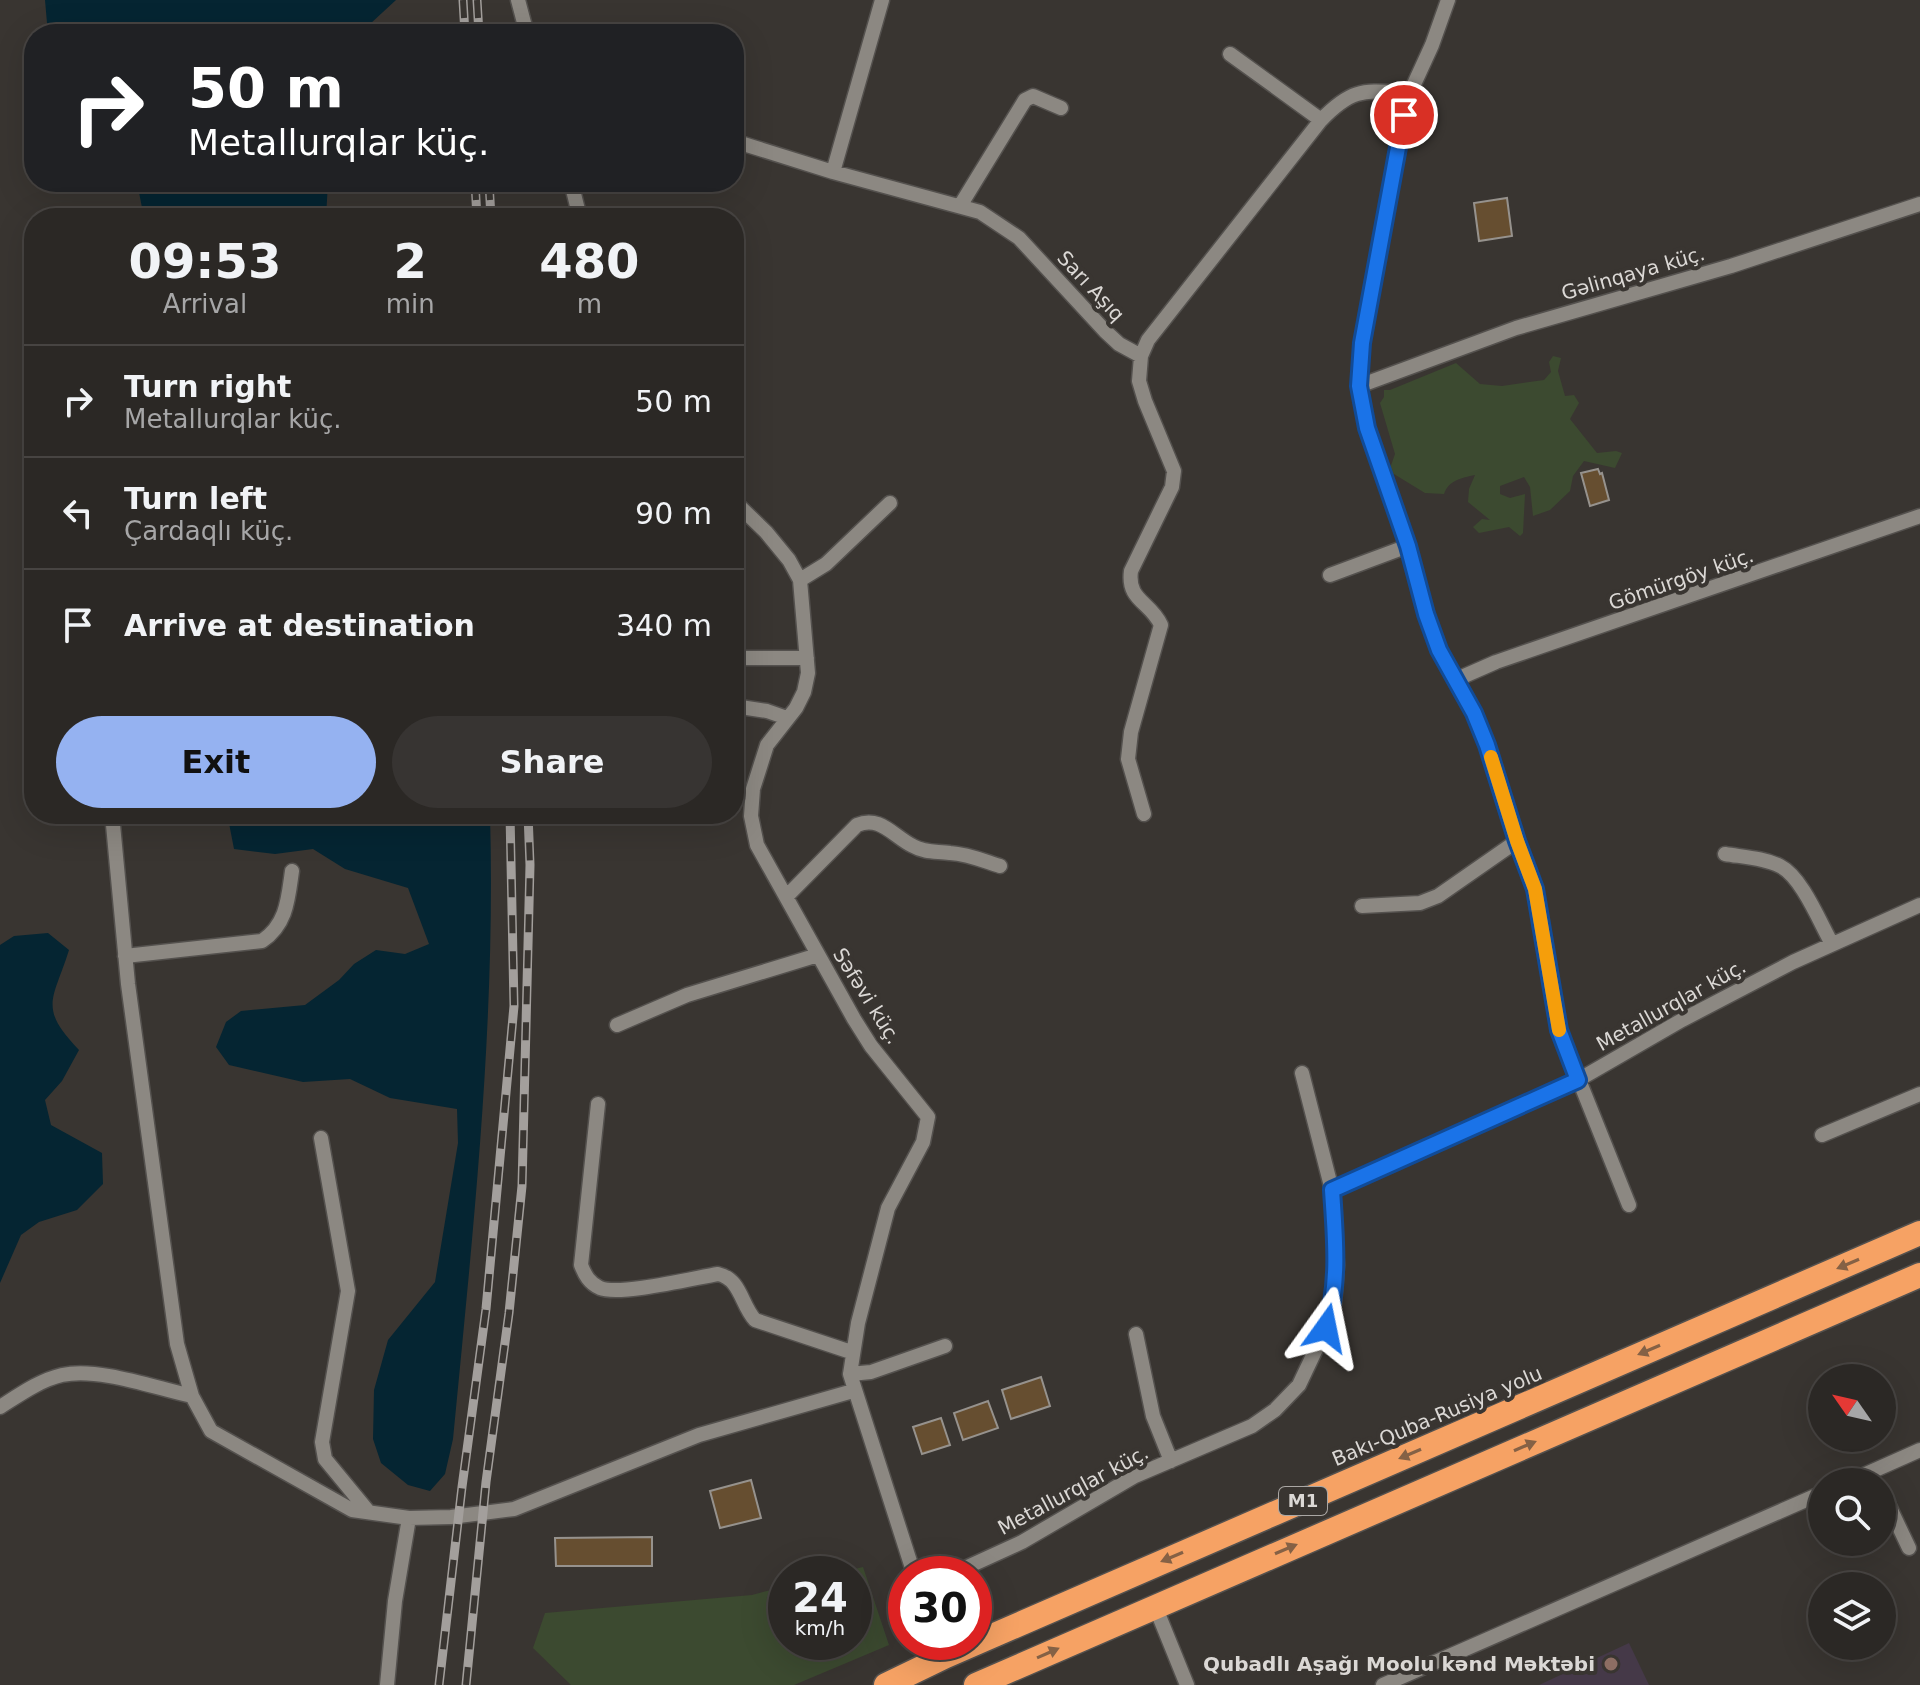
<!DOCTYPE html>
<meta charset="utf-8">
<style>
body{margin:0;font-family:"DejaVu Sans",sans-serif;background:#373432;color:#f1f3f6;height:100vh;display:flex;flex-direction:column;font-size:30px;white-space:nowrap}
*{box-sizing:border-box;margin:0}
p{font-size:26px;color:#a6a6a7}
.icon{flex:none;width:44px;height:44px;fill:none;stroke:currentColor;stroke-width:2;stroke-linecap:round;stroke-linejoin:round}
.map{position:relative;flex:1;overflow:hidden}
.panel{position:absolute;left:24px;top:208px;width:720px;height:616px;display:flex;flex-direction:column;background:#2b2825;border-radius:32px;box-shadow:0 8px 32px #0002,0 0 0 2px #474442}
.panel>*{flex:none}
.top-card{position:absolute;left:24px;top:24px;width:720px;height:168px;border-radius:32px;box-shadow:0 8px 32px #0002,0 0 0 2px #474442;background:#202124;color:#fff;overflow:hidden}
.needle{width:52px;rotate:304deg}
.buttons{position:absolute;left:1808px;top:1364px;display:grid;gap:16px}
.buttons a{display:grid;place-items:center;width:88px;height:88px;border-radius:50%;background:#2b2825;box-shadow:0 8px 32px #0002,0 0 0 2px #474442;font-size:40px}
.speed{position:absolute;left:768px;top:1556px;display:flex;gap:16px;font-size:40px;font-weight:700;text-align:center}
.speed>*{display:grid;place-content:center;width:104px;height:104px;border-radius:50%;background:#2b2825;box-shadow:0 8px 32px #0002,0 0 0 2px #474442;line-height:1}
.speed small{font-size:20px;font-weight:400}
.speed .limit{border:12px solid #d22;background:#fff;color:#111}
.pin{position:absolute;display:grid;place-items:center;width:68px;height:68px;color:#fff;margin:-34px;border:4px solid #fff;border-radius:50%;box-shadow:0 2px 8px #0007}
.me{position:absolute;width:88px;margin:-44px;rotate:12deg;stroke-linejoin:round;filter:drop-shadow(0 0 6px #0008)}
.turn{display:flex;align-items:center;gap:28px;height:168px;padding:0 32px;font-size:36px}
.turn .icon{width:104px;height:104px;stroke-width:2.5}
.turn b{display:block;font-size:56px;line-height:68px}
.eta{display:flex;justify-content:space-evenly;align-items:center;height:136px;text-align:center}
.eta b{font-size:48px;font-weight:800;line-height:56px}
.button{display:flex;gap:16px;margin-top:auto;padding:16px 32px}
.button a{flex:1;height:92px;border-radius:48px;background:#95b2f1;color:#111;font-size:32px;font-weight:800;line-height:92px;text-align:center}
.button a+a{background:#373432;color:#f1f3f6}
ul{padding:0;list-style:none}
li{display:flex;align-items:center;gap:24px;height:112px;padding:0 32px;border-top:2px solid #474442}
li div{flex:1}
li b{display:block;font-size:30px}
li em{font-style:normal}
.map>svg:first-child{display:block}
.education{fill:#453948}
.green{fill:#3c4a30}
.water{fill:#052532}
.building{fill:#664e30;stroke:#96928d;stroke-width:2}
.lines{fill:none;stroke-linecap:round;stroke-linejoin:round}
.minor-casing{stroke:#54514e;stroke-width:17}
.highway-casing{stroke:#54514e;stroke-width:27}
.minor{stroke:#8c8882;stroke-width:14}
.highway{stroke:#f6a264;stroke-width:24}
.rail-casing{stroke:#a39f9c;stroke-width:9}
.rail{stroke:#393531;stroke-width:6;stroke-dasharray:18;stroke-linecap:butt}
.oneway{fill:#856145}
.route-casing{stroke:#114b97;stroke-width:20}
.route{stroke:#1a73e8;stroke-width:14}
.slow{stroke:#f59e0b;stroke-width:14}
.education-dot{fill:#8d6e63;stroke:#393531;stroke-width:3}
.labels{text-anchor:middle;stroke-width:8;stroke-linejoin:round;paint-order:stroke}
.shield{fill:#393531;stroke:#aaa7a4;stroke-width:2}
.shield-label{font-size:18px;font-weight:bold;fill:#dbd8d5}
.street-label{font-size:20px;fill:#dbd8d5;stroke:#393531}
.poi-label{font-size:20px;font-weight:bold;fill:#dbd8d5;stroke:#393531;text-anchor:end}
</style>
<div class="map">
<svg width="1920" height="1685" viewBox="0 0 1920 1685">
<rect width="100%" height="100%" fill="#393531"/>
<path class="education" d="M1629,1643L1649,1685H1539Z"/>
<path class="green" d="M1553,356L1561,358L1558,371L1565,396L1574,395L1579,403L1570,419L1597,453L1616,451L1622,453L1615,468L1584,461L1573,476L1570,491L1550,510L1533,516L1530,487L1524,477L1500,486V494L1510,498L1525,494L1523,533L1520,536L1509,527L1479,533L1473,527L1482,519L1490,520L1468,502L1469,489L1475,475C1461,478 1449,480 1444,494L1425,493L1389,471L1395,454L1380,403L1384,397V390H1390L1456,363L1480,384L1502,386L1544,380L1551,372L1549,362Z
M863,1567L889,1645L794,1685H571L533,1648L545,1613L752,1595L786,1586V1642H854V1574H834Z"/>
<path class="water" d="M45,0H396L370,24L364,34H56L47,23Z
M137,182H328L326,218H144Z
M236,814H490C496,1023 473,1231 453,1439L445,1474L430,1491L408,1485L381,1463L373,1439L374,1390L388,1340L435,1282L458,1143L457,1109L390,1098L350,1079L303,1082L229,1065L216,1047L226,1022L241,1011L305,1005L339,980L354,964L376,950L405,954L429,944L408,888L345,869L313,849L275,854L234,849L228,818Z
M48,933L69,950C53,1001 38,1007 79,1050L62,1081L45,1100L51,1125L102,1153L103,1184L77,1210L39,1222L21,1235L0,1283V945L14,936Z"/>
<path class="building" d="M1507,198L1512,236L1479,241L1474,203Z
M1598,469L1600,474L1602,473L1609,500L1590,506L1581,473Z
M1041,1377L1050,1406L1011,1419L1002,1390Z
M988,1401L998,1428L963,1440L954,1413Z
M941,1418L950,1445L922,1454L913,1427Z
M751,1480L761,1518L720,1528L710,1491Z
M652,1537V1566H556L555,1538Z"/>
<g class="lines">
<g class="minor-casing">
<path id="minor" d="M518,0L527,34
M1448,0L1432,45L1410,93L1399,137L1362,343L1359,386L1367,428L1408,546L1426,614L1439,650L1474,713L1487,745L1517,841L1535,889L1559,1030L1629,1205
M1230,54L1321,120
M734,141L833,172L980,212L1019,238L1105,331L1119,344L1141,356L1139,381L1145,401L1174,471L1172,487L1131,571C1127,601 1150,601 1161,625L1131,732L1128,759L1144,814
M833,172L882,0
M571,182L580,218
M960,206L1025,100L1033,96L1061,108
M1141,356L1148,340L1321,120C1354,86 1365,91 1410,93
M1359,386L1516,328L1731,266L1920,204
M734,501L766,532L789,560L800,580L808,673L804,692L796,708L767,745L753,789L751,816L757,845L854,1019L871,1046L928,1117L923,1142L888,1208L858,1323L850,1374L914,1574
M1330,575L1408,546
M800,580L826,564L890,503
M734,658H807
M1455,680L1496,662L1920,516
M734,706L767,711L787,718
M112,814L128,984L177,1344L192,1396L211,1431L352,1510L409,1518L451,1517L514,1509L699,1435L853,1391
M1725,854C1743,857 1764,858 1780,866C1802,877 1820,923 1832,944
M786,897L857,825C880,815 893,836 913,846C925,853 937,851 950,853C968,854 984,861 1000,866
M1362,906L1420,903L1438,896L1517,841
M125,956L262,941C287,924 288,899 292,871
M617,1025L687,995L818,955
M1302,1073L1332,1190
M598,1104L581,1265C585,1275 589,1283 600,1288C620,1296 694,1278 718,1274C741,1279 741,1305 755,1320L851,1352
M1822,1135L1920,1094
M321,1138L348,1291L322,1442L325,1459L367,1510
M1136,1334L1153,1416L1171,1461
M850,1374L871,1372L945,1346
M0,1407C19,1395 40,1380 62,1375C99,1367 155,1388 192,1396
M1848,1482L1920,1450
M1882,1491L1909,1548
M952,1574L1022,1542L1135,1476L1252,1426L1275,1410L1299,1385L1326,1328L1334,1304L1337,1265L1332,1190L1578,1080L1682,1020L1793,962L1920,905
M1155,1606L1187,1685
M387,1685L395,1601L409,1518
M1383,1685L1822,1493"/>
</g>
<g class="highway-casing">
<path id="highway" d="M886,1685L946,1656L1920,1233
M976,1685L1920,1275"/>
</g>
<use href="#minor" class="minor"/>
<use href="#highway" class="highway"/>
<g class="rail-casing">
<path id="rail" d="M463,0L465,34
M477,0L479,34
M475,182L477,218
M489,182L491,218
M439,1685L462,1487L486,1309L514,1006L510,814
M466,1685L486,1482L509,1313L522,1186L530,865L528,814"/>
</g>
<use href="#rail" class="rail"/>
</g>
<defs><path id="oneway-solid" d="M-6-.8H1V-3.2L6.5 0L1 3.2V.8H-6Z" transform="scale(2)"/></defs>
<g class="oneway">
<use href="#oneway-solid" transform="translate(1848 1264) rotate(157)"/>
<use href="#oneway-solid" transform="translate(1649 1350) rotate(157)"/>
<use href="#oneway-solid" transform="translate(1525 1446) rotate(-23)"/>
<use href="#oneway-solid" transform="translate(1410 1454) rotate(157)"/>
<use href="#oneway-solid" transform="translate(1286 1549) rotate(-23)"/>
<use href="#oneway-solid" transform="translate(1172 1557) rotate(157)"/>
<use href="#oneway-solid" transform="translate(1048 1653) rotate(-24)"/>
</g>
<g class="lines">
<g class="route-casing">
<path id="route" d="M1326,1328C1340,1282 1335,1237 1332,1190L1578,1080L1559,1030L1535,889L1517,841L1487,745L1474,713L1439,650L1426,614L1408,546L1367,428L1359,386L1362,343L1404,115"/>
</g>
<use href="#route" class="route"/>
<path class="slow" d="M1491,757L1517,841L1535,889L1559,1030"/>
</g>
<circle class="education-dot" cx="1611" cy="1664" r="8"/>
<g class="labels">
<rect class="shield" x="1279" y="1487" width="48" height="28" rx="6"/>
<g class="shield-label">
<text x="1303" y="1507">M1</text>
</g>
<g class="street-label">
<text transform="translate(1633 273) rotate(-16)" y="7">Gəlinqaya küç.</text>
<text transform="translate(1091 286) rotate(47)" y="7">Sarı Aşıq</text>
<text transform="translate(1681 579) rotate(-19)" y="7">Gömürgöy küç.</text>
<text transform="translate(867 996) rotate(58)" y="7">Səfəvi küç.</text>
<text transform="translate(1671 1005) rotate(-29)" y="7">Metallurqlar küç.</text>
<text transform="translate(1437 1416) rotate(-23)" y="7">Bakı-Quba-Rusiya yolu</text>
<text transform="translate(1073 1490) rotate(-28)" y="7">Metallurqlar küç.</text>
</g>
<g class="poi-label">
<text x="1595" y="1671">Qubadlı Aşağı Moolu kənd Məktəbi</text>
</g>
</g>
</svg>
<div class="buttons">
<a><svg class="needle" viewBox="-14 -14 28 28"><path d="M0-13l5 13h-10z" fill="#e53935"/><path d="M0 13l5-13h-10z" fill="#a6a6a7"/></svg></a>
<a><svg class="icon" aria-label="search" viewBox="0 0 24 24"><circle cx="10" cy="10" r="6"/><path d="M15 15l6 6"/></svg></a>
<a><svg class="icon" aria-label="layers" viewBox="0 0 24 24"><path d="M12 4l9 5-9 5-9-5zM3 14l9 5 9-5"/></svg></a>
</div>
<div class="speed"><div>24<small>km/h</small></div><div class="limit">30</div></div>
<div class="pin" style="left:1404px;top:115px;background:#d93025"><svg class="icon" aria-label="arrive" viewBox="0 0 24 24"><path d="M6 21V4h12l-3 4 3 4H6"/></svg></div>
<svg class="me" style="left:1326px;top:1328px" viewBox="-20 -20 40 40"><path d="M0-17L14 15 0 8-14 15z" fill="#1a73e8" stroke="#fff" stroke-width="4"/></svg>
<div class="top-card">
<div class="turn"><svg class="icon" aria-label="right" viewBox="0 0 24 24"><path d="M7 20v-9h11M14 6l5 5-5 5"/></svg><div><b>50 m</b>Metallurqlar küç.</div></div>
</div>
<section class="panel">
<div class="eta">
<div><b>09:53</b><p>Arrival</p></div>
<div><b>2</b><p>min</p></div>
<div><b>480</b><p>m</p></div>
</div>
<ul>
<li><svg class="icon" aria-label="right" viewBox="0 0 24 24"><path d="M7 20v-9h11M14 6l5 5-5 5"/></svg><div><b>Turn right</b><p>Metallurqlar küç.</p></div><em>50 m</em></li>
<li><svg class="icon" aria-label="left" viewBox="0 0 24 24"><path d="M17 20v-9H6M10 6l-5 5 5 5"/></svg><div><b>Turn left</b><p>Çardaqlı küç.</p></div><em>90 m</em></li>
<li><svg class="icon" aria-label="arrive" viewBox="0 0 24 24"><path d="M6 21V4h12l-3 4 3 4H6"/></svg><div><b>Arrive at destination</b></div><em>340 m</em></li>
</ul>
<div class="button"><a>Exit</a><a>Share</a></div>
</section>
</div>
